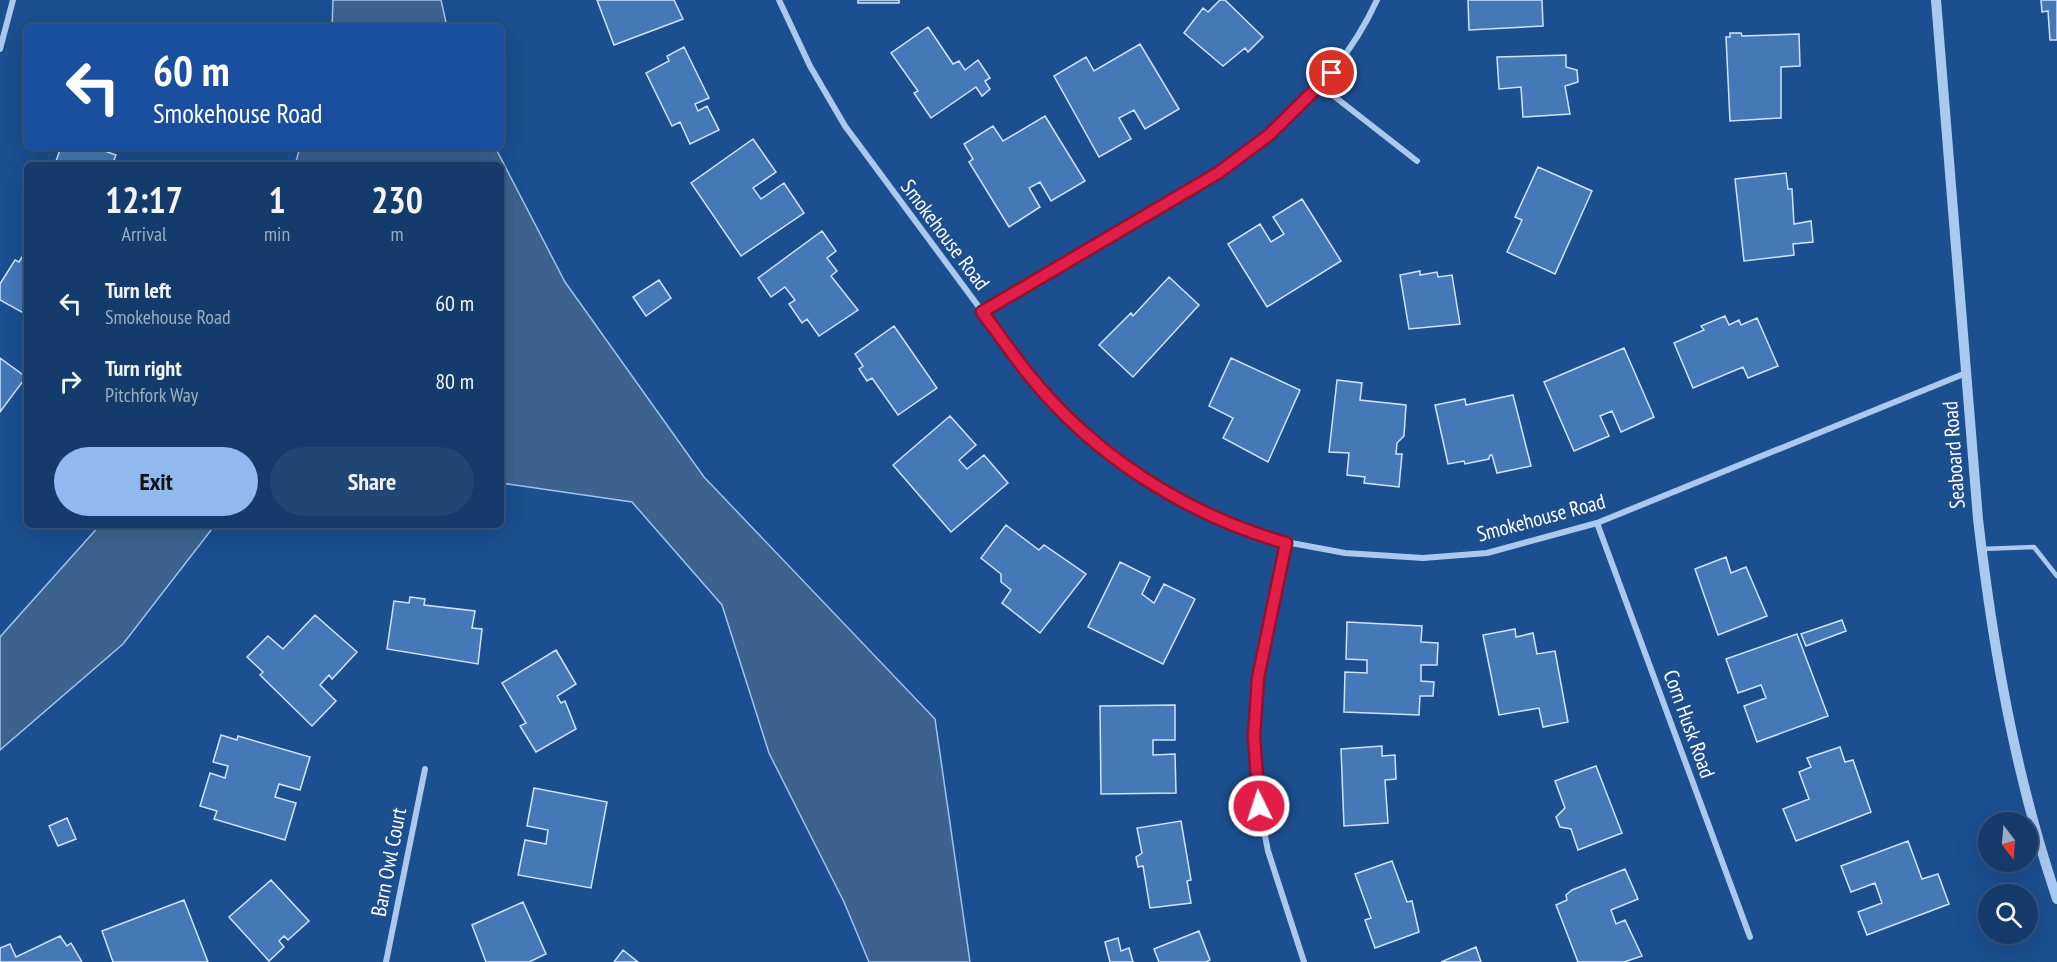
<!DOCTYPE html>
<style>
body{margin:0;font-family:"PT Sans Narrow",sans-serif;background:#214673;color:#f1f3f6;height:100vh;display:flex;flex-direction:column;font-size:22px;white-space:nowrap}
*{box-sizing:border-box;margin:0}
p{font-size:20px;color:#9dadc1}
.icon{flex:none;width:33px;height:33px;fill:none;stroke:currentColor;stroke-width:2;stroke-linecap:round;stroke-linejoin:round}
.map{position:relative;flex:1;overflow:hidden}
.panel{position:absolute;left:24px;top:162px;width:480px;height:366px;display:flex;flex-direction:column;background:#143b6b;border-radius:9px;box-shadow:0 6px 24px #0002,0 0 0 2px #33557e}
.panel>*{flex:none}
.guide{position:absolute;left:24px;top:24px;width:480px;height:126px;border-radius:9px;box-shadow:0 6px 24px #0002,0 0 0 2px #33557e;background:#1a4fa0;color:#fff;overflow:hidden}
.needle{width:39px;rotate:164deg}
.controls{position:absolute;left:1978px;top:812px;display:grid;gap:12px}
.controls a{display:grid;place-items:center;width:60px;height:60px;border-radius:50%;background:#143b6b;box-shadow:0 6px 24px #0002,0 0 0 2px #33557e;font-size:30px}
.pin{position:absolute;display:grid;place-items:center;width:51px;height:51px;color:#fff;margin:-26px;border:3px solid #fff;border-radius:50%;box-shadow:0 2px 6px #0007}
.me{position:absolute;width:66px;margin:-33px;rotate:356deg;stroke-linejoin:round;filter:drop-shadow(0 0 4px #0008)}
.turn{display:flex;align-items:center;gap:21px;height:126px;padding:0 30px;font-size:27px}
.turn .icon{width:78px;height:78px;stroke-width:2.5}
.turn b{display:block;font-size:42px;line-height:51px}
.eta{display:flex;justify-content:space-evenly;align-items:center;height:102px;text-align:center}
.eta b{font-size:36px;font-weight:600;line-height:42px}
.cta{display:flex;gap:12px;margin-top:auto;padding:12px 30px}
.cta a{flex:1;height:69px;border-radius:36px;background:#90b9f0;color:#111;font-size:24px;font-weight:600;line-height:69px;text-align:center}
.cta a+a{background:#214673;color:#f1f3f6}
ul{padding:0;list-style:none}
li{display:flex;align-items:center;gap:18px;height:78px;padding:0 30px}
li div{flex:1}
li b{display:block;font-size:22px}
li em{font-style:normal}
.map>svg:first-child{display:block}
.water{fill:#3c6290;stroke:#9cc4f0;stroke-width:1.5}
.building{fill:#4478b7;stroke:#cfe3fa;stroke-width:1.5}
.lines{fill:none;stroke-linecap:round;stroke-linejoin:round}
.service{stroke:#a9c9ee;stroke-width:4.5}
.minor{stroke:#a9c9ee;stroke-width:6}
.tertiary{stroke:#a9c9ee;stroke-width:10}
.route-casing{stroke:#92132f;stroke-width:15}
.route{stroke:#e11d48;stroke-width:10}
.labels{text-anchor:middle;stroke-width:4.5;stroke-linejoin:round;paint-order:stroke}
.street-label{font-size:21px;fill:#fff;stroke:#1b4f8f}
</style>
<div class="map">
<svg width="2057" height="962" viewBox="0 0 2057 962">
<rect width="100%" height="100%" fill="#1b4f8f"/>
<path class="water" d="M333,0H441L447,27H332Z
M300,147H495L565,282L704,477L935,719L970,962H869L844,902L769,753L722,605L632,502L501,483V165H295Z
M100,525H215L123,644L0,750V637Z"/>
<path class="building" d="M597,0H674L683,19L614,45Z
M858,0H899V3H858Z
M1220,0H1225L1263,37L1248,52L1245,48L1223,66L1184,33L1203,8L1208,12Z
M1468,0H1542L1543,26L1469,30Z
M2041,0H2057V40H2050L2048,11L2042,12Z
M928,27L953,64L959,61L965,70L978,60L990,78L985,81L990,89L982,96L976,87L931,118L914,93L918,91L891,53Z
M1730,33H1741L1742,36L1799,34L1800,66L1781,67V118L1730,121L1726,37H1730Z
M1140,44L1179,109L1145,129L1134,110L1119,118L1131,139L1099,157L1054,76L1086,57L1094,71Z
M684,47L709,98L695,104L698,111L707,106L719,130L690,144L680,122L672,126L646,73L669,61L667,56Z
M1566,55V67L1577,70L1578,82L1565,86L1570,114L1523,117L1521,87L1499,89L1497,57Z
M1045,116L1085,181L1051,201L1040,182L1029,188L1040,207L1009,227L969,162L973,159L964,144L993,126L1003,141Z
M753,139L776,172L753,188L761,199L784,183L804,213L741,256L691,183Z
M61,147H93L116,155L112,165H57L55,164Z
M1538,167L1592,191L1555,274L1507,252L1522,220L1515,217Z
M1786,173L1788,189H1792L1794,224L1811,221L1813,242L1793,244L1794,255L1744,261L1735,179Z
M1302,199L1341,261L1267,307L1228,244L1260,224L1271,242L1284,234L1273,217Z
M822,231L836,251L827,258L837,271L831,276L858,310L819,336L807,319L802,323L789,304L795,300L785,287L771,297L758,278Z
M27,249V315L0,300V284L15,260L19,262Z
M1420,271V275L1437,272L1438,277L1452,275L1460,324L1409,329L1400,275Z
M1169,277L1199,305L1133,377L1099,345L1131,313L1133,316Z
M659,280L671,298L646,316L633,297Z
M1725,316L1729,325L1739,320L1741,325L1757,318L1778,366L1748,378L1743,367L1693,388L1674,343L1704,330L1701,326Z
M894,326L937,388L898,415L872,378L867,381L859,369L863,366L855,354Z
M1624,348L1654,417L1621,432L1612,411L1600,416L1609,436L1574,451L1544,382Z
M0,358L26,377L0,412Z
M1231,358L1300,390L1268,462L1223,438L1233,418L1209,406Z
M1337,380L1362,383L1360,400L1406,405L1404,436L1397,443L1396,454H1402L1399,487L1364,483L1365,477L1347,475L1349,453L1329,452Z
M1513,395L1531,466L1497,473L1492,455H1490L1489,459L1465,464L1464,461L1448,464L1435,405L1465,399L1466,405Z
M950,416L976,445L959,460L967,469L984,455L1008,483L951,532L893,465Z
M1006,525L1039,550L1044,545L1086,574L1040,633L1002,603L1011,590L1001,582V574L981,558Z
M1726,557L1731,573L1746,567L1767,616L1718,635L1695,569Z
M1120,562L1150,577L1142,594L1154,603L1164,584L1195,599L1163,664L1088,627Z
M410,597L425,599L424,605L475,611L472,628L482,629L478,664L387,649L394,601L409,603Z
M315,615L357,652L332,679L329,675L320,685L336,701L312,726L260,675L263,672L247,657L268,636L283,649Z
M1842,620L1846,631L1806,646L1801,634Z
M1347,622L1422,626L1421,642L1438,643L1437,665H1421V681L1434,682L1433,696H1420L1419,715L1344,712L1345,672L1367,673V660L1346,659Z
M1515,629L1516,637L1533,633L1537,654L1555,651L1568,722L1543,727L1539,708L1499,715L1483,635Z
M1797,634L1828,716L1757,742L1744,706L1766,698L1761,685L1738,693L1726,659Z
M556,650L576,684L557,696L561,703L565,701L576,729L536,752L520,726L526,723L502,683Z
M1175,705V740H1153V755L1175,754L1176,793L1101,794L1100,706Z
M221,735L237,740L238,736L310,757L300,790L279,784L275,797L296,803L285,840L214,819L217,811L200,806L210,773L225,778L228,766L213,762Z
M1382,746V756L1395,755L1396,779L1385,780L1388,823L1344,826L1341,749Z
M1840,747L1845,762L1853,760L1871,812L1796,841L1783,809L1809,799L1799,772L1811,767L1807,758Z
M1596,766L1622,833L1578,850L1571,829L1560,827L1556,817L1565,808L1555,781Z
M534,788L607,802L591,888L518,875L525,840L546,844L548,830L527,826Z
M67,818L76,839L58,846L49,826Z
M1181,821L1191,880L1187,881L1191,903L1150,908L1143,866L1138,867L1136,857L1142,853L1137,828Z
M1908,841L1922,879L1938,874L1949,904L1867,935L1858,912L1882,903L1875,883L1851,892L1841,866Z
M1392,861L1407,902L1412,901L1419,932L1375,948L1365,920L1371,918L1355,874Z
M1625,869L1638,899L1611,910L1616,924L1625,920L1642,956L1624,962H1578L1556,905L1567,900L1566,895L1572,890Z
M271,880L309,921L288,940L284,936L279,941L284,947L269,961L229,917Z
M184,900L208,962H113L102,931Z
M523,902L546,954L529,962H486L472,925Z
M1199,931L1210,960L1206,962H1159L1154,949Z
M60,936L67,946L71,943L82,962H0V948L10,944L16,957Z
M1118,938L1121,951L1129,948L1133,962H1110L1105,942Z
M1476,947L1481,962H1441Z
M623,950L638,962H614Z"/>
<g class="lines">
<path class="service" d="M1982,549L2034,547L2057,576"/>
<path class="minor" d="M779,0L810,66L845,126L1030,376L1080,429L1127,467L1179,500L1222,521L1256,534L1286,542L1345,553L1423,558L1487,553L1597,523L1966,373
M0,49L13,0
M1321,86L1417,161
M982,312C1032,283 1082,253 1132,224C1161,207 1191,191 1219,173C1284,129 1344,72 1377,0
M1597,523L1750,937
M1286,542L1258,678L1254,736L1259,806L1268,851L1304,962
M386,962L425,769"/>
<path class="tertiary" d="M1936,0L1978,519C1993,648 2015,775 2057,899"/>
</g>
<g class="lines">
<g class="route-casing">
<path id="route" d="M1259,806L1254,736L1258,678L1286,543C1187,515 1094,456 1029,375C1013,355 998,333 982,312L1218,173L1269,135L1332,73"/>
</g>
<use href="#route" class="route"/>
</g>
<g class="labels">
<g class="street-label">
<text transform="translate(945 235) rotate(53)" y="7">Smokehouse Road</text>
<text transform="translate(1954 455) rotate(-94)" y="7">Seaboard Road</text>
<text transform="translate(1541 518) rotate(-15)" y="7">Smokehouse Road</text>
<text transform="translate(1689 724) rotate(70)" y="7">Corn Husk Road</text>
<text transform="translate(389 862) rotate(-79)" y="7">Barn Owl Court</text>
</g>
</g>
</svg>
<div class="controls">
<a><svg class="needle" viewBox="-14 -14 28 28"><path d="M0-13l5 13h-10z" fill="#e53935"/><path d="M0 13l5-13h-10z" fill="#9dadc1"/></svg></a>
<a><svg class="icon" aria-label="search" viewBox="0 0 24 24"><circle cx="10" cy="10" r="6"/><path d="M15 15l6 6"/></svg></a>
</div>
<div class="pin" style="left:1332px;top:73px;background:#d93025"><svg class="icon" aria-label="arrive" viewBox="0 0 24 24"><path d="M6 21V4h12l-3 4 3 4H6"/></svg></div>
<svg class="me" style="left:1259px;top:806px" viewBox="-20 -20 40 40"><circle r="17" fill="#e11d48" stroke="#fff" stroke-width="3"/><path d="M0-11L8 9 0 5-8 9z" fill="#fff"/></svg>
<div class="guide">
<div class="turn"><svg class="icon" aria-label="left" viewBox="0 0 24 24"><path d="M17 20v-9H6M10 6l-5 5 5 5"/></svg><div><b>60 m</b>Smokehouse Road</div></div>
</div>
<section class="panel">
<div class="eta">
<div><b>12:17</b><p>Arrival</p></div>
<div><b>1</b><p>min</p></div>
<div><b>230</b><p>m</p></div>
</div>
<ul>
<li><svg class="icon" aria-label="left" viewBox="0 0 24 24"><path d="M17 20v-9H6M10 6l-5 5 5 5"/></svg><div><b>Turn left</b><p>Smokehouse Road</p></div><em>60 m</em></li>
<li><svg class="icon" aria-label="right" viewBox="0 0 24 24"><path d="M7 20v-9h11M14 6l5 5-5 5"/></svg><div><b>Turn right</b><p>Pitchfork Way</p></div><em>80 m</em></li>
</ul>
<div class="cta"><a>Exit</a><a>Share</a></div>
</section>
</div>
